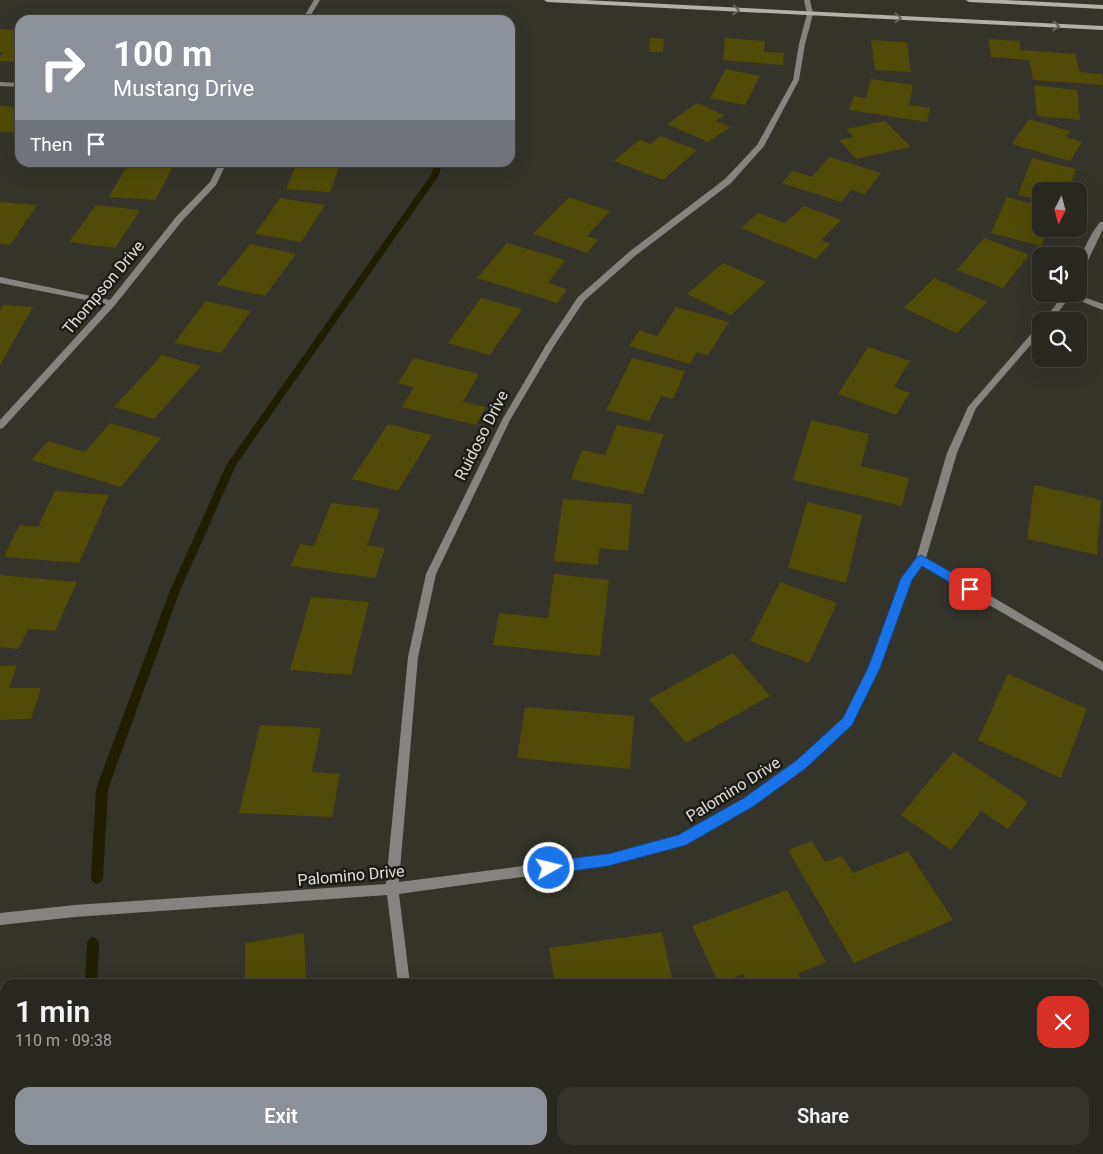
<!DOCTYPE html>
<meta charset="utf-8">
<style>
body{margin:0;font-family:Roboto,sans-serif;background:#34332d;color:#f1f3f6;height:100vh;display:flex;flex-direction:column;font-size:19px;white-space:nowrap}
*{box-sizing:border-box;margin:0}
p{font-size:16px;color:#a5a5a5}
.icon{flex:none;width:28px;height:28px;fill:none;stroke:currentColor;stroke-width:2;stroke-linecap:round;stroke-linejoin:round}
.map{position:relative;flex:1;overflow:hidden}
.panel{position:absolute;left:0px;top:979px;width:1104px;height:176px;display:flex;flex-direction:column;background:#282720;border-radius:15px 15px 0 0;box-shadow:0 5px 20px #0002,0 0 0 1px #44443e}
.panel>*{flex:none}
.hud{position:absolute;left:15px;top:15px;width:500px;height:152px;border-radius:15px;box-shadow:0 5px 20px #0002,0 0 0 1px #44443e;background:#8c9099;color:#fff;overflow:hidden}
.needle{width:32px;rotate:186deg}
.tools{position:absolute;left:1032px;top:182px;display:grid;gap:10px}
.tools a{display:grid;place-items:center;width:55px;height:55px;border-radius:10px;background:#282720;box-shadow:0 5px 20px #0002,0 0 0 1px #44443e;font-size:25px}
.pin{position:absolute;display:grid;place-items:center;width:42px;height:42px;color:#fff;margin:-21px;border-radius:10px;box-shadow:0 2px 8px #0006}
.me{position:absolute;width:55px;margin:-28px;rotate:82deg;stroke-linejoin:round;filter:drop-shadow(0 0 4px #0008)}
.turn{display:flex;align-items:center;gap:18px;height:105px;padding:0 15px;font-size:22px}
.turn .icon{width:65px;height:65px;stroke-width:2.5}
.turn b{display:block;font-size:35px;line-height:42px}
.then{display:flex;align-items:center;height:48px;padding:0 15px;background:#0003;gap:10px;font-size:19px}
.round{display:grid;place-items:center;flex:none;width:52px;height:52px;border-radius:15px;background:#34332d}
.summary{display:flex;align-items:center;justify-content:space-between;height:85px;padding:0 15px}
h1{font-size:30px;font-weight:600;line-height:38px}
.action{display:flex;gap:10px;margin-top:auto;padding:10px 15px}
.action a{flex:1;height:58px;border-radius:15px;background:#8c9099;color:#fff;font-size:20px;font-weight:600;line-height:58px;text-align:center}
.action a+a{background:#34332d;color:#f1f3f6}
.map>svg:first-child{display:block}
.lines{fill:none;stroke-linecap:round;stroke-linejoin:round}
.stream{fill:#211d00;fill-rule:evenodd}
.building{fill:#514b07}
.street{fill:#858480;fill-rule:evenodd}
.secondary{fill:#b2b2aa;fill-rule:evenodd}
.oneway{stroke:#676660}
.route{fill:#1a73e8;stroke:#114b97}
.labels{text-anchor:middle;stroke-width:5;stroke-linejoin:round;paint-order:stroke}
.street-label{font-size:16px;fill:#e1e1db;stroke:#1c1b17}
</style>
<div class="map">
<svg width="1103" height="1154" viewBox="0 0 1103 1154">
<rect width="100%" height="100%" fill="#35342b"/>
<g class="lines">
<path class="stream" d="M492,17L494,18L495,20H489Z
M435,162H442L439,175L236,465L179,593L108,789L103,878L101,882L97,884L93,882L91,878L96,789L169,593L227,464L431,175Z
M93,937L97,939L99,943L97,984H85L87,943L89,939Z
M76,1150H90V1154H76Z"/>
</g>
<path class="building" d="M0,29L20,30V55L15,62L0,61V57L3,52H0Z
M650,38L664,39L663,52H649Z
M725,38L765,41L764,52L784,53L783,65L723,60Z
M988,39L1019,41L1021,50L1075,54L1080,72L1102,74L1103,85L1033,80L1029,60L991,57Z
M871,40L907,42L911,72L875,70Z
M726,69L760,76L745,105L710,98Z
M871,79L913,85L909,105L930,108L927,122L849,110L854,96L866,98Z
M1034,85L1077,90L1080,120L1037,116Z
M697,103L724,115L716,121L730,127L708,142L667,124Z
M0,106L20,107V133L0,132Z
M1029,119L1070,131L1066,137L1082,142L1070,161L1012,144Z
M885,121L911,147L856,159L839,140L853,137L846,129Z
M660,136L697,150L663,180L614,161L639,140L651,144Z
M829,157L881,173L865,194L851,190L841,202L782,183L792,171L812,177Z
M1032,158L1076,169L1068,191H1041V200L1018,195Z
M129,162L175,163L155,200L109,197Z
M297,162H341L330,192L286,189Z
M569,197L610,211L587,236L598,240L587,253L533,234Z
M1007,197L1041,206V229H1048L1041,246L991,233Z
M280,198L325,205L301,242L255,234Z
M0,202L37,205L10,245L0,244Z
M96,205L140,210L115,248L69,242Z
M804,206L841,220L821,240L830,244L816,259L741,228L758,213L785,223Z
M984,238L1029,255L1003,288L957,270Z
M507,243L565,260L548,283L567,289L557,303L477,278Z
M250,244L296,254L265,296L217,285Z
M723,263L766,282L731,315L687,294Z
M934,278L987,302L957,333L904,308Z
M481,298L522,309L490,355L448,343Z
M206,301L251,311L221,353L174,343Z
M3,305L33,307L0,365V310Z
M676,307L729,322L708,355L697,352L690,364L629,346L639,330L657,336Z
M868,347L910,361L894,387L910,393L896,415L838,394Z
M162,355L201,366L154,419L114,407Z
M414,358L479,374L463,402L486,407L476,425L402,407L414,387L398,383Z
M632,358L685,371L673,399L661,396L649,421L606,410Z
M811,420L869,434L861,466L909,478L902,506L793,480Z
M110,423L161,438L121,487L31,460L48,441L85,452Z
M388,424L432,435L398,491L352,479Z
M617,425L664,434L643,494L571,479L582,450L605,455Z
M1034,485L1101,500L1097,555L1027,539Z
M55,491L109,495L79,563L4,557L19,525L38,527Z
M563,499L632,504L628,551L600,548L598,565L554,561Z
M807,502L862,515L846,583L788,568Z
M331,503L380,509L367,545L385,548L375,578L291,566L300,544L314,546Z
M554,574L609,580L600,656L493,645L499,613L548,618Z
M0,575L77,582L55,631L28,629L18,649L0,647Z
M780,582L837,603L809,663L750,641Z
M311,597L369,602L351,675L290,670Z
M733,653L770,696L686,743L649,699Z
M17,665L9,688H41L31,719L0,720V666Z
M1008,674L1087,709L1061,778L978,740Z
M525,707L634,716L630,769L517,758Z
M260,725L321,728L312,772L340,774L332,817L239,813Z
M953,752L1028,802L1008,829L981,811L951,850L901,815Z
M812,841L825,862L842,856L853,873L908,851L953,920L854,963L788,850Z
M787,890L826,962L798,974L803,984H748L743,974L719,984L692,926Z
M662,932L673,984H555L549,948Z
M304,933L306,984H245V943Z
M1099,1104L1103,1106V1154H1077L1078,1150H1099Z
M258,1150H370L371,1154H259Z
M620,1150H719L721,1154H622Z
M907,1150H993L994,1154H908Z"/>
<g class="lines">
<path class="street" d="M314,0H320L308,20H302Z
M804,0H810L813,14L805,44L799,80L764,146L731,183L635,256L584,301L554,346L510,420L436,574L418,657L399,882L608,855L678,836L745,798L798,761L844,718L869,667L902,578L916,559L947,453L968,407L1038,326L1041,325V333L976,408L957,453L926,558L1103,662V671L922,566L911,580L879,667L852,724L806,767L753,806L685,845L608,865L399,894L410,984H398L387,895L75,917L0,925V913L75,905L386,884L408,657L426,574L502,420L546,345L578,297L629,252L725,179L757,145L793,80L799,44L807,14Z
M0,82L20,83V87L0,86Z
M220,162H227L216,185L182,221L115,305L3,428L0,429V420L106,304L0,283V277L110,300L176,217L210,182Z
M1100,222H1103V229L1083,271L1079,273C1079,256 1089,236 1100,222Z
M1064,294H1075L1103,304V310L1070,297L1051,321H1043Z
M455,1150H469L471,1154H457Z"/>
<path class="secondary" d="M544,0H584L1103,26V30L547,2Z
M966,0H1005L1103,5V9L969,2Z"/>
</g>
<defs><path id="oneway-chevron" d="M-2-3.5L2.5 0L-2 3.5" fill="none" stroke-width="1.6" stroke-linecap="round" stroke-linejoin="round" transform="scale(1.25)"/></defs>
<g class="oneway">
<use href="#oneway-chevron" transform="translate(736 10) rotate(3)"/>
<use href="#oneway-chevron" transform="translate(898 18) rotate(3)"/>
<use href="#oneway-chevron" transform="translate(1056 26) rotate(3)"/>
</g>
<path class="route" d="M921,555L975,586L976,589L975,592H966L922,566L912,580L880,668L852,725L806,768L754,806L686,845L608,866L549,874L544,872L542,868L544,863L549,861L608,854L678,835L744,798L797,760L843,718L868,668L901,578L917,557Z"/>
<g class="labels">
<g class="street-label">
<text transform="translate(103 287) rotate(-50)" y="6">Thompson Drive</text>
<text transform="translate(481 435) rotate(-63)" y="6">Ruidoso Drive</text>
<text transform="translate(733 789) rotate(-32)" y="6">Palomino Drive</text>
<text transform="translate(351 875) rotate(-5)" y="6">Palomino Drive</text>
</g>
</g>
</svg>
<div class="tools">
<a><svg class="needle" viewBox="-14 -14 28 28"><path d="M0-13l5 13h-10z" fill="#e53935"/><path d="M0 13l5-13h-10z" fill="#a5a5a5"/></svg></a>
<a><svg class="icon" aria-label="sound" viewBox="0 0 24 24"><path d="M4 9h4l5-4v14l-5-4H4zM17 9q2 3 0 6"/></svg></a>
<a><svg class="icon" aria-label="search" viewBox="0 0 24 24"><circle cx="10" cy="10" r="6"/><path d="M15 15l6 6"/></svg></a>
</div>
<div class="pin" style="left:970px;top:589px;background:#d93025"><svg class="icon" aria-label="arrive" viewBox="0 0 24 24"><path d="M6 21V4h12l-3 4 3 4H6"/></svg></div>
<svg class="me" style="left:549px;top:868px" viewBox="-20 -20 40 40"><circle r="17" fill="#1a73e8" stroke="#fff" stroke-width="3"/><path d="M0-11L8 9 0 5-8 9z" fill="#fff"/></svg>
<div class="hud">
<div class="turn"><svg class="icon" aria-label="right" viewBox="0 0 24 24"><path d="M7 20v-9h11M14 6l5 5-5 5"/></svg><div><b>100 m</b>Mustang Drive</div></div>
<div class="then">Then<svg class="icon" aria-label="arrive" viewBox="0 0 24 24"><path d="M6 21V4h12l-3 4 3 4H6"/></svg></div>
</div>
<section class="panel">
<div class="summary"><div><h1>1 min</h1><p>110 m · 09:38</p></div><a class="round" style="background:#d93025;color:#fff"><svg class="icon" aria-label="close" viewBox="0 0 24 24"><path d="M6 6l12 12M18 6L6 18"/></svg></a></div>
<div class="action"><a>Exit</a><a>Share</a></div>
</section>
</div>
